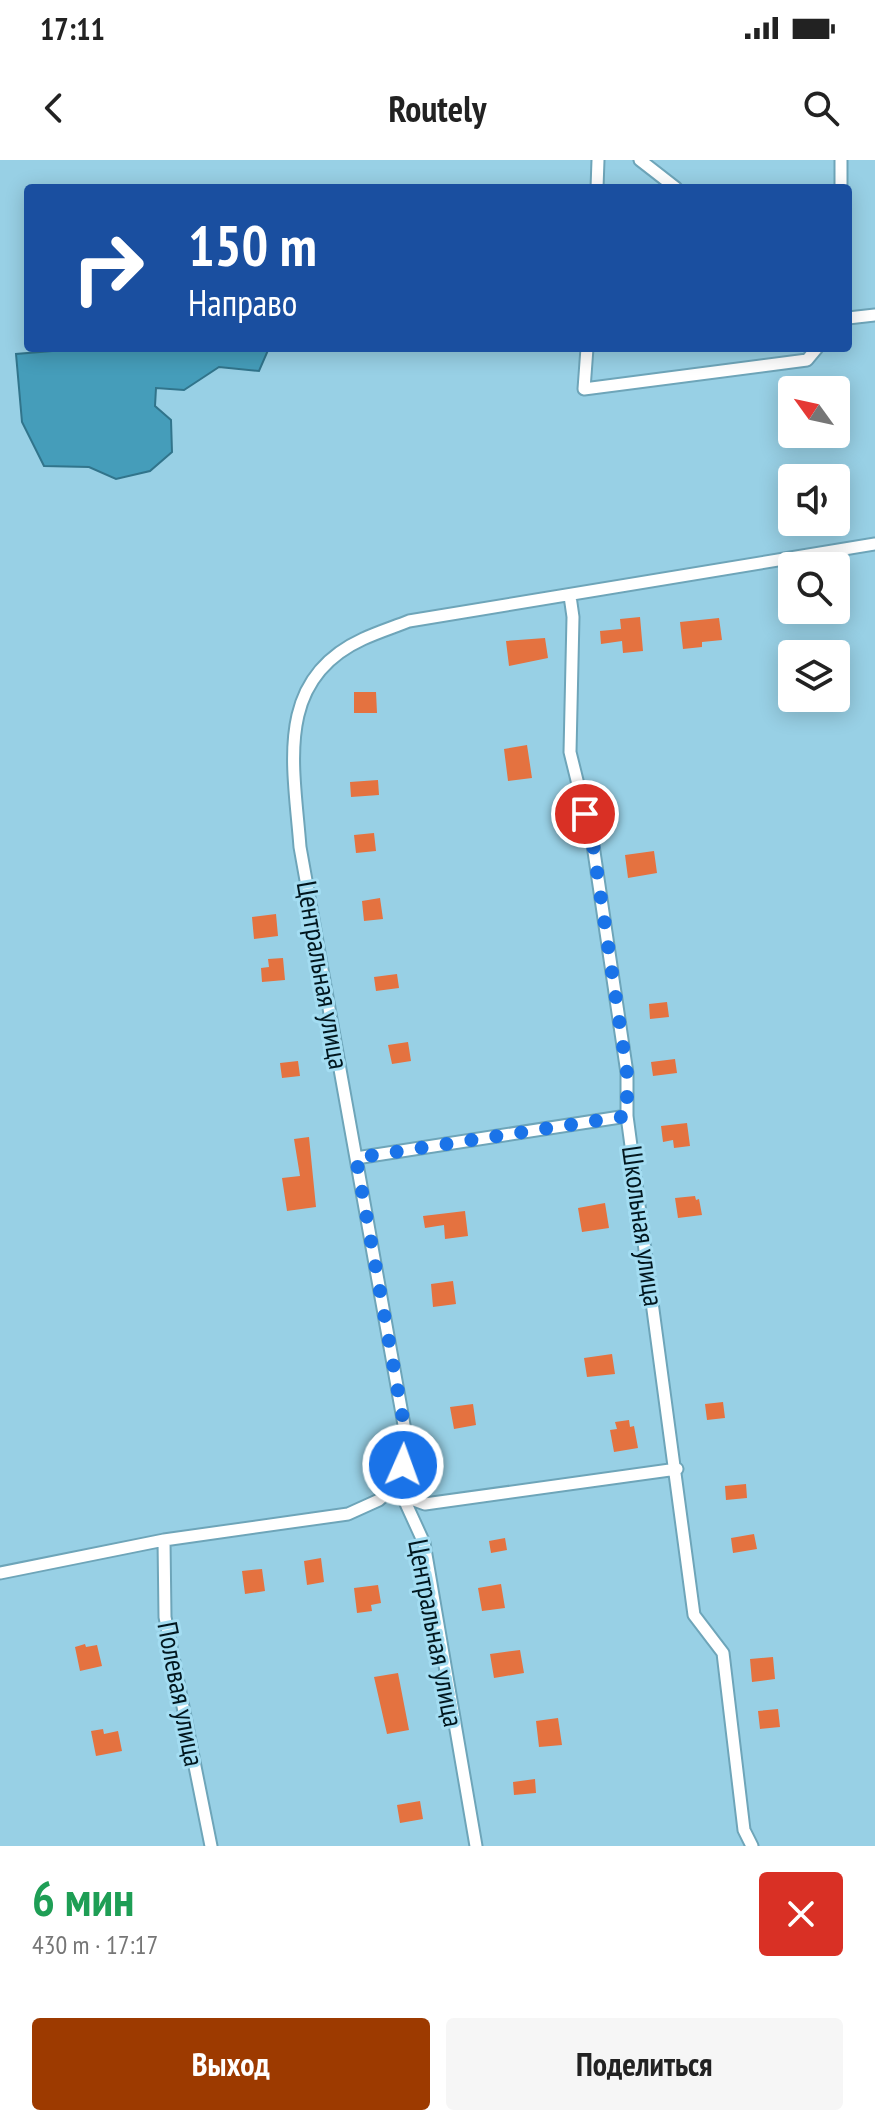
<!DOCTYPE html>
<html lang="ru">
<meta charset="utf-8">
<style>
body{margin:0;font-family:"PT Sans Narrow",sans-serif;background:#f6f6f6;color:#222;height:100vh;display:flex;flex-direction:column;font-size:30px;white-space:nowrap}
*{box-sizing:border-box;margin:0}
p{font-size:26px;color:#767676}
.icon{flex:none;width:44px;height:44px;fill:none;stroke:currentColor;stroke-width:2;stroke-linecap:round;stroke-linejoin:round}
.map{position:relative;height:1686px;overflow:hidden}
.details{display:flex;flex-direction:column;background:#fff;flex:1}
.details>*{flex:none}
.hud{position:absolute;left:24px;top:24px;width:828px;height:168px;border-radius:8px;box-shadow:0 4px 20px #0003;background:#1a4fa0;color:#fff;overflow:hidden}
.needle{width:52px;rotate:303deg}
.fabs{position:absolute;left:778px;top:216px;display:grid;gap:16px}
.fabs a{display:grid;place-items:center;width:72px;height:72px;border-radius:8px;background:#fff;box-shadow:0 4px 20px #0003;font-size:40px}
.pin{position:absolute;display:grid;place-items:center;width:68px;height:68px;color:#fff;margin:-34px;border:4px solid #fff;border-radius:50%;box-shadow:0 2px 8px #0007}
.me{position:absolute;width:88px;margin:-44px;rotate:2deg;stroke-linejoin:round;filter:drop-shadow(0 0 6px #0008)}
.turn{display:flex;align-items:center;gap:28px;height:168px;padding:0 32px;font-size:36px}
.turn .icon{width:104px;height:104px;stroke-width:2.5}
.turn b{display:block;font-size:56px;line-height:68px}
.round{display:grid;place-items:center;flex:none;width:84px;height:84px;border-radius:8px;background:#f6f6f6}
.head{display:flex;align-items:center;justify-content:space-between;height:136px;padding:0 32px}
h1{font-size:48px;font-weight:600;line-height:60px;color:#1e9e55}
.primary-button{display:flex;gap:16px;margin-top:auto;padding:16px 32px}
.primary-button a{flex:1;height:92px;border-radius:8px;background:#9d3a00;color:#fff;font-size:32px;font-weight:600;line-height:92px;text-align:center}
.primary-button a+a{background:#f6f6f6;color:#222}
.status{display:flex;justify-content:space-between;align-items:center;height:56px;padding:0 40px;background:#fff;direction:ltr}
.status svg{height:22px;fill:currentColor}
header{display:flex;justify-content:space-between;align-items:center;height:104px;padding:0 32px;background:#fff;font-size:36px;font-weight:600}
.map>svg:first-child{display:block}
.water{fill:#459dba;stroke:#31748b;stroke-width:2}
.building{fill:#e47240}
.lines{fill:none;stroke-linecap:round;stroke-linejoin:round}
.minor-casing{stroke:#6ea5b9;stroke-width:15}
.minor{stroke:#fff;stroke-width:11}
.route{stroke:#1a73e8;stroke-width:14;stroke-dasharray:0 25.2}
.labels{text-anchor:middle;stroke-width:6;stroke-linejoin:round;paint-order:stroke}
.street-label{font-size:28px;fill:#01161e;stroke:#a4ddf2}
</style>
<div class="status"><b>17:11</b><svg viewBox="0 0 49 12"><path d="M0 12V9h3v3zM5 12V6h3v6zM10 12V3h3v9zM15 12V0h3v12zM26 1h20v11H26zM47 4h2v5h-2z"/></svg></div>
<header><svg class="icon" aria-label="back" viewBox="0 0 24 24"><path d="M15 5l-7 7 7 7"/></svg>Routely<svg class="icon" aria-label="search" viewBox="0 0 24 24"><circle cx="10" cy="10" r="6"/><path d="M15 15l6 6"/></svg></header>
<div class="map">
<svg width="875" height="1686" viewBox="0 0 875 1686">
<rect width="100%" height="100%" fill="#98d0e5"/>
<path class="water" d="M89,188H269L259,211L219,207L184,230L156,228L155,246L171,260L172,292L150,311L116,319L89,307L44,306L22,262L16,194Z"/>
<path class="building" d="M640,457L643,491L623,493L622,481L601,484L600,471L621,469L620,459Z
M719,458L722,480L702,482V487L683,489L680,462Z
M545,478L548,498L509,506L506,481Z
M354,532H376L377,553H354Z
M527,585L532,618L508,621L504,589Z
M378,620L379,635L351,637L350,622Z
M374,673L376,691L356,693L354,675Z
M654,691L657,713L628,718L625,695Z
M380,738L383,759L364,761L362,741Z
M276,754L278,776L254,779L252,757Z
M283,798L285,820L262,822L261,808L269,807L268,799Z
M397,814L399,828L376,831L374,817Z
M667,842L669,857L650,859L649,844Z
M408,882L411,901L392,904L388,885Z
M675,899L677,913L653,916L651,902Z
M298,901L300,916L282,918L280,903Z
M687,963L690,986L674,988L673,980L663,982L661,966Z
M309,977L316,1047L287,1051L282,1018L300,1016L294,979Z
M695,1036L696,1040L699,1039L702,1055L678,1058L675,1038Z
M605,1043L609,1068L582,1072L578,1048Z
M465,1051L468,1076L445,1079L444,1065L425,1068L423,1056Z
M453,1121L456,1144L433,1147L431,1124Z
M612,1194L615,1214L587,1217L584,1198Z
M723,1242L725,1258L707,1260L705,1244Z
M473,1244L476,1265L454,1269L450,1247Z
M629,1260L630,1267L634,1266L638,1288L614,1292L610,1270L617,1269L615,1262Z
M746,1324L747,1338L726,1340L725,1326Z
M754,1374L757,1389L733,1393L731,1378Z
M505,1378L507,1390L491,1393L489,1381Z
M321,1398L324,1422L307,1425L304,1401Z
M262,1409L265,1431L245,1434L242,1411Z
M501,1424L505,1448L482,1451L478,1428Z
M378,1425L381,1443L371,1445L372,1451L357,1453L354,1428Z
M85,1484L86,1487L97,1485L102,1506L80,1511L75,1487Z
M520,1490L524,1513L494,1518L490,1494Z
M773,1497L775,1519L752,1522L750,1499Z
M398,1513L409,1570L387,1574L374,1517Z
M778,1549L780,1567L760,1569L758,1551Z
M558,1558L562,1585L539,1587L536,1561Z
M103,1569L104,1574L118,1571L122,1591L96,1596L91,1571Z
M535,1619L536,1633L514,1635L513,1622Z
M420,1641L423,1659L400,1663L397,1645Z"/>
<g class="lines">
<g class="minor-casing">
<path id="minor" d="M640,0L676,28
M597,28L598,0
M841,28V0
M848,158L875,155
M587,188L584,229L807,200L817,188
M570,436L573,457L570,592L593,685L627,913V956L694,1455L723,1493L744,1670L752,1686
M356,998L627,956
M403,1336L425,1344L677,1309
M164,1380L165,1457L211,1686
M0,1413L164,1380L348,1354L379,1340L397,1324
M476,1686L424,1383L397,1324L403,1305L406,1276L300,687C294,607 273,520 363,479C378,472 394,467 409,461L875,384"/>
</g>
<use href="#minor" class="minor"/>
</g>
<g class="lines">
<path class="route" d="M403,1305L406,1276L356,998L627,956V913L593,685L585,654"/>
</g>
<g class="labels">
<g class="street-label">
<text transform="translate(323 815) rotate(80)" y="10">Центральная улица</text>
<text transform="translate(643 1066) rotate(82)" y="10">Школьная улица</text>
<text transform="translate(436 1473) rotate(79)" y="10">Центральная улица</text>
<text transform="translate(181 1534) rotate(79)" y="10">Полевая улица</text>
</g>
</g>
</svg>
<div class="fabs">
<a><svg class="needle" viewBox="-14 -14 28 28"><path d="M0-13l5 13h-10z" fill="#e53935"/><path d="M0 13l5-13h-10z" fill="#767676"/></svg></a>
<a><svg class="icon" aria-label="sound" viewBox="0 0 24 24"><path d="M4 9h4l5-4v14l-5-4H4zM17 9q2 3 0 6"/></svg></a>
<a><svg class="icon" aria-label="search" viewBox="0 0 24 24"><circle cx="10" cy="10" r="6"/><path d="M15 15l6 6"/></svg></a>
<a><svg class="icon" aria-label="layers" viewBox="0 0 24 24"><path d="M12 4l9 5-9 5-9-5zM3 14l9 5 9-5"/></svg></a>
</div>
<div class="pin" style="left:585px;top:654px;background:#d93025"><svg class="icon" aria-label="arrive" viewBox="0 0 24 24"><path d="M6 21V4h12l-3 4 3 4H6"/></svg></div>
<svg class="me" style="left:403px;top:1305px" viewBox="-20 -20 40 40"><circle r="17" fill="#1a73e8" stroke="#fff" stroke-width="3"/><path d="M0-11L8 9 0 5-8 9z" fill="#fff"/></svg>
<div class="hud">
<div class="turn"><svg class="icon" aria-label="right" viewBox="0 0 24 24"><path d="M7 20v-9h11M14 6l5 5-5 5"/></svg><div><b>150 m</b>Направо</div></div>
</div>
</div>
<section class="details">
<div class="head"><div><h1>6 мин</h1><p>430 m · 17:17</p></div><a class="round" style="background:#d93025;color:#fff"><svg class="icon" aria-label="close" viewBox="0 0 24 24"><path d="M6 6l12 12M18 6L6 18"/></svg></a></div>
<div class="primary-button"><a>Выход</a><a>Поделиться</a></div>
</section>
